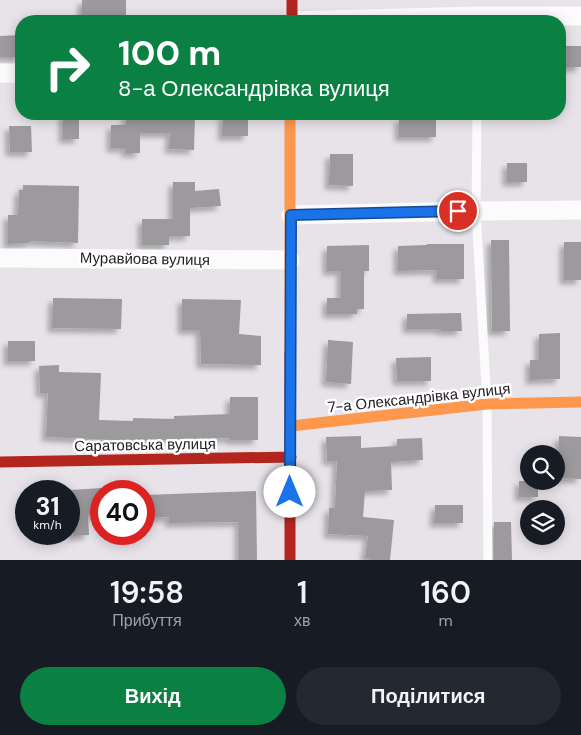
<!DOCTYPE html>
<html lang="uk">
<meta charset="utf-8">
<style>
body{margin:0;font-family:"DM Sans",sans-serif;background:#242831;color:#f1f3f6;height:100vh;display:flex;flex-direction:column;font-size:19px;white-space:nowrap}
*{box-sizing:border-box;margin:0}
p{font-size:16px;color:#9ea1a6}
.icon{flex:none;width:28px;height:28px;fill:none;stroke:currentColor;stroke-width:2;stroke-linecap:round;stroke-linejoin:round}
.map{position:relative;height:560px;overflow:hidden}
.details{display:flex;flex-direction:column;background:#171b24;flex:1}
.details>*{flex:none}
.hud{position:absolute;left:15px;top:15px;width:551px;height:105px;border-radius:20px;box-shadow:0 2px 12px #0003;background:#0b8043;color:#fff;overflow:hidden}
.buttons{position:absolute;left:520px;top:445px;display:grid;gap:10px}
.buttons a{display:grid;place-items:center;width:45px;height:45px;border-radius:50%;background:#171b24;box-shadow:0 2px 12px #0003;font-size:25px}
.speed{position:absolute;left:15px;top:480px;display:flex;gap:10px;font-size:25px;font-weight:700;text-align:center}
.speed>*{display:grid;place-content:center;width:65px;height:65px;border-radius:50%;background:#171b24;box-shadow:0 2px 12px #0003;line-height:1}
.speed small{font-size:12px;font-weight:400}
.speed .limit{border:8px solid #d22;background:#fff;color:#111}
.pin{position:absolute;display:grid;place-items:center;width:42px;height:42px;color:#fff;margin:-21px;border:2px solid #fff;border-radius:50%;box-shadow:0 1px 5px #0007}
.me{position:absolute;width:55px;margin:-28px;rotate:0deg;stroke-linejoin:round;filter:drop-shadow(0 0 4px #0008)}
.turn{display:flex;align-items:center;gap:18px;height:105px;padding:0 20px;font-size:22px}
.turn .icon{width:65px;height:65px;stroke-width:2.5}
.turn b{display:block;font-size:35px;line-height:42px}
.eta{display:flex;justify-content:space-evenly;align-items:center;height:85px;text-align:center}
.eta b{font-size:30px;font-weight:600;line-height:35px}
.cta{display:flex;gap:10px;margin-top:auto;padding:10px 20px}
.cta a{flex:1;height:58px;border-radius:30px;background:#0b8043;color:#fff;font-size:20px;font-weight:600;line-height:58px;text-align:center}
.cta a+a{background:#242831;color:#f1f3f6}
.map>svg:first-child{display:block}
.building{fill:#9d9a9e;filter:url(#shadow)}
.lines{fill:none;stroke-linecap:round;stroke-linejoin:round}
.lane{stroke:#fbfbfc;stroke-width:9}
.street{stroke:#fbfbfc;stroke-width:19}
.slow{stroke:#ff974d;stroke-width:11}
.jam{stroke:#b3261e;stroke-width:11}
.route-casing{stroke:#114b97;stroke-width:12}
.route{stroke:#1a73e8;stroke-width:9}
.labels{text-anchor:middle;stroke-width:5;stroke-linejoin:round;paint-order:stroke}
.street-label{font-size:15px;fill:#242125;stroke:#fff}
</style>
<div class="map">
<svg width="581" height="560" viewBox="0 0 581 560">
<defs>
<filter id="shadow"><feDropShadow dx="-4.5" dy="4.5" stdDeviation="2.5" flood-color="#0004"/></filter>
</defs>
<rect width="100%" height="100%" fill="#e7e3e9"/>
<path class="building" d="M82,0H126V15H101V21H82Z
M20,35V57H0V36Z
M560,46H581V67H560Z
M63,114H79V139H63Z
M126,114L195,116L194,150L169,149L170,133H140V153H126V148H111V125H126Z
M223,114H248V136H222Z
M399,118L436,119V137H399Z
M9,126H31L32,152H10Z
M330,154H353V186L329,185Z
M507,163H527V182H507Z
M173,182H195V191L219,189L221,206L190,208V236H169V245H142V219H173Z
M23,185L79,186L78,243L30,241V243L8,244V215H18L19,190H23Z
M491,240H509L510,331H492Z
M564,242H581V280H564Z
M427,244H464V279H437V270L398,271V246L427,245Z
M369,245V271H364V309H357V314H327V298H341V271H327V246Z
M53,298L122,299L121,329L52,328Z
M182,299L241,300L239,334L261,336V365L201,364L200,330H182Z
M461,313L462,331H441V329H407V314Z
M560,333V379L530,380V360H539V334Z
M328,340L353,342L351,384L326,382Z
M8,341H35V361H8Z
M431,357V381H397L396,358Z
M59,365V372L101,373L99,420L133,421V418L174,419V416L230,414V397H258V440H230V438L133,441L46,437L48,393H40L39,366Z
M361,436V448L397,446V439L422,438L423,460L391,462L392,490L365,491L363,517L394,520L390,560H371V558H365L368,536L328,534L329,508H335L337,461H327L326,437Z
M559,436L581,437V479L559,478Z
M519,481H538V497H519Z
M101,488V515H88L89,535L73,536L71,490Z
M256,491L257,560H239V522L169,523V517L144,518V495Z
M435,505H463V523H434Z
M494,522H511L512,560H494Z"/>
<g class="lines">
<path class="lane" d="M477,114L476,211L487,404L488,560"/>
<path class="street" d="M292,21L477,16H581
M0,73H21
M291,215L476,211L581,210
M0,258L290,260"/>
<path class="slow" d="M290,114V353
M291,426L487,404L581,402"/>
<path class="jam" d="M292,0V21
M290,353V560
M0,462L291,457"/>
</g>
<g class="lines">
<g class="route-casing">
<path id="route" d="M290,492L291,215L458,211"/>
</g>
<use href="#route" class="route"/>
</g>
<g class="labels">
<g class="street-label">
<text transform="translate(145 259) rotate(1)" y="5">Муравйова вулиця</text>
<text transform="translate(419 398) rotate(-6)" y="5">7-а Олександрівка вулиця</text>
<text transform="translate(145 445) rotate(-1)" y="5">Саратовська вулиця</text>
</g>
</g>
</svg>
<div class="buttons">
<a><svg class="icon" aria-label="search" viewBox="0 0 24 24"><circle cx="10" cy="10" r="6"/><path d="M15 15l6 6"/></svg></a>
<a><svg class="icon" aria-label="layers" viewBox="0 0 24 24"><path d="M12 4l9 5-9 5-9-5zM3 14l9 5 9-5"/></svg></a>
</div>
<div class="speed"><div>31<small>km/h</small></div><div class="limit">40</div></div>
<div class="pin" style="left:458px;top:211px;background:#d93025"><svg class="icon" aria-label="arrive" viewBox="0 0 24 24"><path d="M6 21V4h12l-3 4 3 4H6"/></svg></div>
<svg class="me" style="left:290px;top:492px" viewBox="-20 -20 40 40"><circle r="19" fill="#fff"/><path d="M0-13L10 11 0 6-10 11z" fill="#1a73e8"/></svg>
<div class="hud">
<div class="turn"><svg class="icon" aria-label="right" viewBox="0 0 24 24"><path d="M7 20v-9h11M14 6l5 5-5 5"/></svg><div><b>100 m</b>8-а Олександрівка вулиця</div></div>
</div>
</div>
<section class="details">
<div class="eta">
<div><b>19:58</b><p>Прибуття</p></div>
<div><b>1</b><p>хв</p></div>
<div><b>160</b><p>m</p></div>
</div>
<div class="cta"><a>Вихід</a><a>Поділитися</a></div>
</section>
